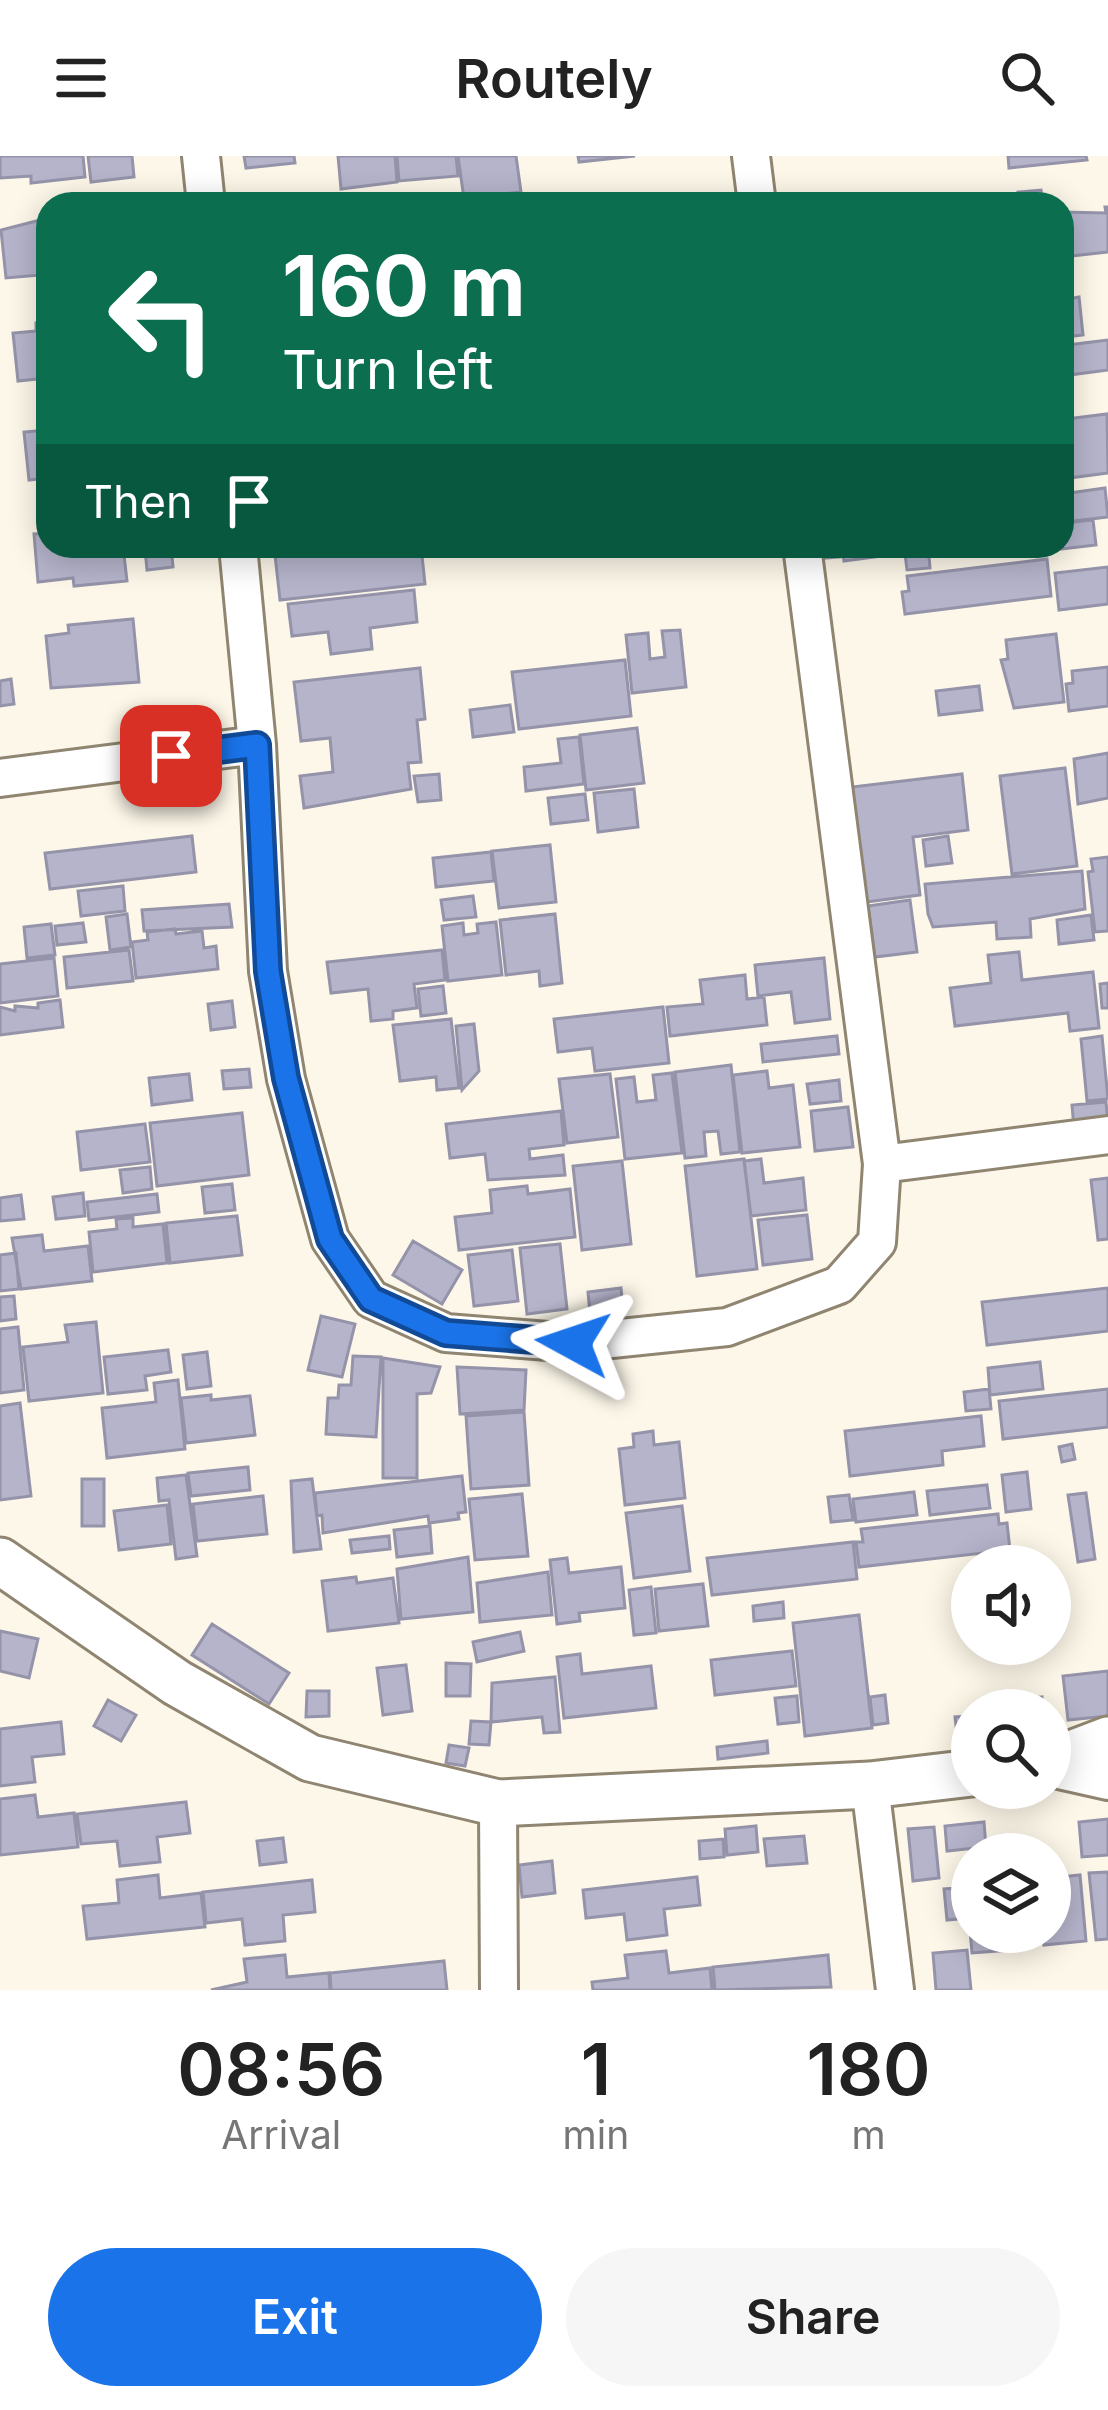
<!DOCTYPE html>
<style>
body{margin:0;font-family:Inter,sans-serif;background:#f6f6f6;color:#222;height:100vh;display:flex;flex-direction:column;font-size:45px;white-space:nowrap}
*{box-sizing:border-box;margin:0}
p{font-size:39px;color:#767676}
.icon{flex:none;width:66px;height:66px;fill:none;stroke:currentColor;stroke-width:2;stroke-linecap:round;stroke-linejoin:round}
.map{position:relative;height:1834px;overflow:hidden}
.sheet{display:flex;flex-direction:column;background:#fff;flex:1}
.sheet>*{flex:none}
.top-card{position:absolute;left:36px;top:36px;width:1038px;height:366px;border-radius:36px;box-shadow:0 6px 30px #0003;background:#0b6e4f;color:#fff;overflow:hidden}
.buttons{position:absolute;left:951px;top:1389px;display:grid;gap:24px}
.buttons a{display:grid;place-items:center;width:120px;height:120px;border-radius:50%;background:#fff;box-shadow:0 6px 30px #0003;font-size:60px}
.pin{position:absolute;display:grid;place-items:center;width:102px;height:102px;color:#fff;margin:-51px;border-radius:24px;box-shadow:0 6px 18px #0006}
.me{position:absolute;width:132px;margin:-66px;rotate:275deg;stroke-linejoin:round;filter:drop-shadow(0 0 9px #0008)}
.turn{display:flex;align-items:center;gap:42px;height:252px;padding:0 48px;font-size:54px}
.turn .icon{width:156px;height:156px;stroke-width:2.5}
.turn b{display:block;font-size:84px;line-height:102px}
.then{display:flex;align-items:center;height:114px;padding:0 48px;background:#0003;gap:24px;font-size:45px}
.eta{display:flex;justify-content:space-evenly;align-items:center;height:204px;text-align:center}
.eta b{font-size:72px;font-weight:600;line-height:84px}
.cta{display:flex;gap:24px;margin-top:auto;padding:24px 48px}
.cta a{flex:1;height:138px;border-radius:72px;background:#1a73e8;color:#fff;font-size:48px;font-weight:600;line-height:138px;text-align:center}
.cta a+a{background:#f6f6f6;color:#222}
header{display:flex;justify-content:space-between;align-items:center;height:156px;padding:0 48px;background:#fff;font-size:54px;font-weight:600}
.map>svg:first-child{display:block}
.building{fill:#b5b4cb;stroke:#9493a9;stroke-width:3}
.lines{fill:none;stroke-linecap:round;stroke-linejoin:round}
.minor-casing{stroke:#8f8570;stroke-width:42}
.tertiary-casing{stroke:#8f8570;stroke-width:51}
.minor{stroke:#fff;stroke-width:36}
.tertiary{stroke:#fff;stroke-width:45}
.route-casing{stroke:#114b97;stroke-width:30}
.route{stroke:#1a73e8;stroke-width:21}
</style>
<header><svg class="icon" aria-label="menu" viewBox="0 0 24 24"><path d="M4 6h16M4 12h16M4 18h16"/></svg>Routely<svg class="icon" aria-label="search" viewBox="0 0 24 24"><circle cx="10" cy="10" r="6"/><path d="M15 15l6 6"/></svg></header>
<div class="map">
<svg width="1108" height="1834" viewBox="0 0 1108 1834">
<rect width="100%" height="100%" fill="#fdf7e9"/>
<path class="building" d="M0,0H83L85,21L31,27V20L0,22Z
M88,0H132L134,21L91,26Z
M244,0H294L295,7L246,12Z
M338,0H395L397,26L341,33Z
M397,0H456L458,20L399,25Z
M458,0H516L521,36L464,43Z
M578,0H635L579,6Z
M1008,0H1086L1087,4L1009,12Z
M1041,34L1043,48H1019L1018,36Z
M577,41L578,48L518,47Z
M1105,51H1108V96L1062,101V56L1106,57Z
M48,62V126L41,127L40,119L6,122L1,74Z
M1079,141L1083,179L1066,181L1067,189L1108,184V214L1062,220V144Z
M48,166V222L18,225L13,177L36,175V167Z
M1107,258L1108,317L1062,323V286H1069L1066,263Z
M46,266H48V322L29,324L24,276L47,274Z
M1105,332L1108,361L1065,366L1062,338Z
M1093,364L1096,389L1053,394L1062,390V367Z
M48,377V390H123L127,425L74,430L73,422L38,426L34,378Z
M171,390L173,411L147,414L145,393Z
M274,390H421L425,428L280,444Z
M815,390H839L840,401L816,403Z
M842,390H896L897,398L844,405Z
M904,390H928L930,412L907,414Z
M1047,403L1051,440L905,458L902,436L909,435L907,420Z
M1108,411V448L1059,454L1055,417Z
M414,434L417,466L370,472L372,493L331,498L328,476L292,480L288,448Z
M133,463L139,526L51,532L46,480L69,477L68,469Z
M680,474L686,531L632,537L626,479L648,477L650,503L665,501L662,475Z
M1056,478L1064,546L1014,552L1001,504L1008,503L1006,484Z
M625,504L631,560L519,573L512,516Z
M1108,511V550L1069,555L1066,528L1073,527L1072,515Z
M420,512L425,563L417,564L421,606L408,607L411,633L304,652L300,620L333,616L330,582L301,585L294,526Z
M11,523L14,548L0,550V525Z
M979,530L982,554L939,559L936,535Z
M510,549L514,576L473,581L470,554Z
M637,572L644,627L586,634L580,579Z
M579,581L584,628L526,635L524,611L561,607L558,583Z
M1108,597V642L1078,648L1074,603Z
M1065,612L1077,710L1012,718L1000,620Z
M439,618L441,644L418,646L414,620Z
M962,618L968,674L913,681L920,739L866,746L852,631Z
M634,633L638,671L598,676L594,637Z
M585,638L588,664L551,668L548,642Z
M192,680L196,716L50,733L45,697Z
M948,680L952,707L926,710L923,684Z
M550,689L556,746L499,752L492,695Z
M491,696L494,725L436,731L433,702Z
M1108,701V775L1095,776L1088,716L1093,715L1091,703Z
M1082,715L1085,753L1030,763L1031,781L997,783L996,766L933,771L928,758L925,728Z
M123,730L125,755L81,760L78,735Z
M473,740L476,761L444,764L441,744Z
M910,744L917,796L875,801L868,750Z
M229,748L232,771L144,775L142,754Z
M127,758L131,791L110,794L106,761Z
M555,758L562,827L540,830L539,815L506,819L500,764Z
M1091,759L1094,784L1059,788L1057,764Z
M496,766L502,819L448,825L442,770L463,767L464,779L478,777L477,768Z
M83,767L86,786L57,789L55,770Z
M51,768L55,799L27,802L24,771Z
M175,773L176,778L202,775L204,792L216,790L218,813L136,822L132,786L148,784L147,776Z
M129,794L133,825L67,832L64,801Z
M442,794L445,824L414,828L417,852L393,855V863L371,865L368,833L331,837L327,806Z
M1019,796L1022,824L1093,816L1099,872L1070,875L1068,857L955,870L950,832L991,827L988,799Z
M54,802L58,840L0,847V808Z
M824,802L830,863L795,867L791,836L758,840L755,809Z
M745,819L747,843L764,841L767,869L670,880L667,851L703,848L700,824Z
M1108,827V852H1102L1100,828Z
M443,830L446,857L421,860L418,833Z
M60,844L63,871L0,879V851L15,855V850L38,852V847Z
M232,845L235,871L211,874L208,848Z
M663,851L669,907L595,915L592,892L558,896L554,863Z
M451,863L459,932L437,934L436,921L400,925L393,869Z
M474,868L479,915L462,934L456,870Z
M837,880L839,898L763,906L761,888Z
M1102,880L1108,943L1087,945L1081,883Z
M731,909L740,996L721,998L718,975L704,976L706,1000L685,1002L675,916Z
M249,913L251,931L224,933L222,915Z
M767,915L769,932L793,929L800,991L742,997L733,919Z
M672,917L682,997L625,1003L616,923L634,921L637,946L656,944L653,919Z
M189,918L192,944L152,949L149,922Z
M610,918L618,981L567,987L559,923Z
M839,924L841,945L810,948L807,928Z
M1106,946L1108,968L1074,972L1072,949Z
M848,951L853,991L815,995L811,955Z
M561,955L564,989L529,993L530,1003L563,999L565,1019L488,1024L485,998L450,1002L446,968Z
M242,957L249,1019L157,1030L150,967Z
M145,968L150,1006L81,1014L77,976Z
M744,1003L757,1113L697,1120L685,1010Z
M761,1003L764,1027L803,1022L806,1054L751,1060L744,1005Z
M622,1005L631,1088L582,1094L573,1010Z
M150,1011L152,1033L123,1037L120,1014Z
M1108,1022V1083L1098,1084L1091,1024Z
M232,1028L235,1054L205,1057L202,1031Z
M527,1030L528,1038L570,1033L575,1081L459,1094L455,1061L492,1057L490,1034Z
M83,1037L85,1060L56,1063L53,1041Z
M157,1038L159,1056L89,1064L87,1046Z
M21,1039L24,1063L0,1065V1042Z
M807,1059L812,1103L763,1109L758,1064Z
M237,1060L242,1099L170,1107L166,1067Z
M133,1062V1071L163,1068L167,1107L93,1116L89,1076L117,1073L116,1063Z
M42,1079L44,1095L88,1090L92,1125L21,1133L12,1082Z
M413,1085L462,1114L442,1148L393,1119Z
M560,1088L567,1153L527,1158L520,1092Z
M512,1094L518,1145L474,1150L468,1099Z
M16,1097L19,1133L0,1135V1099Z
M621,1132L623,1153L590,1157L588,1136Z
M1108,1132V1175L987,1189L982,1146Z
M14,1140L16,1163L0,1165V1141Z
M321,1160L355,1168L342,1221L308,1214Z
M96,1166L103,1237L29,1245L23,1191L68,1186L65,1169Z
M18,1171L24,1234L0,1237V1173Z
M168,1194L171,1216L145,1220L147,1234L108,1238L104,1201Z
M207,1196L211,1230L187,1233L183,1199Z
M353,1200L381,1201L376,1281L326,1278L328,1242H338L339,1229H351Z
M383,1202L440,1211L431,1237L417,1238V1322H383Z
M1040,1206L1043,1233L990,1239L988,1212Z
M457,1211L526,1214L524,1254L460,1258Z
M178,1224L185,1293L107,1302L102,1252L156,1246L154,1227Z
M989,1233L991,1253L966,1255L964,1236Z
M1108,1233V1271L1003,1283L999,1245Z
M211,1239V1244L250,1240L255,1279L186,1287L181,1242Z
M20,1247L31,1340L0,1344V1250Z
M524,1256L529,1329L471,1333L466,1260Z
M981,1260L984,1290L942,1295L943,1309L850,1320L845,1275Z
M653,1275L654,1289L679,1286L685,1342L625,1349L619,1293L634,1291L633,1278Z
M1072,1288L1075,1303L1062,1306L1059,1291Z
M248,1311L250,1334L191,1340L188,1317Z
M1027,1316L1031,1353L1006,1356L1002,1319Z
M186,1319L197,1400L176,1403L169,1344L159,1345L157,1322Z
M462,1320L466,1356L458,1357L459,1363L429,1367L428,1360L323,1377L322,1359L317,1360L315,1337Z
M82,1323H104V1370H82Z
M312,1323L321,1393L294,1396L291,1325Z
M987,1329L990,1352L930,1359L927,1335Z
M914,1336L917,1359L856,1366L853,1343Z
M1086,1337L1095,1403L1078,1406L1068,1339Z
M522,1338L528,1400L475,1404L469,1343Z
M849,1339L853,1364L831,1366L828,1341Z
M263,1340L267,1378L197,1385L193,1348Z
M167,1349L171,1388L119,1394L114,1355Z
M682,1350L690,1415L634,1422L626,1357Z
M998,1358L999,1368L1007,1367L1010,1394L859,1411L856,1386H863L861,1373Z
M430,1370L432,1397L397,1401L394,1374Z
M389,1380L390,1393L352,1397L350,1384Z
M853,1386L857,1423L712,1439L707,1402Z
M468,1401L473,1456L401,1463L397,1413Z
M567,1402L569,1417L621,1411L625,1452L579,1457L580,1465L557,1468L550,1404Z
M548,1416L552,1459L480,1466L477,1427Z
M356,1421L357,1427L393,1422L399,1467L328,1475L322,1425Z
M703,1428L708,1470L659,1475L655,1433Z
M651,1431L656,1477L634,1479L629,1434Z
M783,1446L784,1462L754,1465L753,1450Z
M859,1459L872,1572L805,1580L793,1467Z
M212,1468L289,1517L269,1548L192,1499Z
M0,1475L38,1483L29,1522L0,1515Z
M520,1476L524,1495L477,1506L473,1486Z
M792,1495L796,1530L715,1539L711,1504Z
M580,1498L582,1518L651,1510L656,1552L564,1562L557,1501Z
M446,1507L471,1508L470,1540H446Z
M406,1509L412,1555L383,1559L377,1512Z
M1108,1515V1560L1068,1564L1063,1520Z
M555,1521L560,1576L544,1577L542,1561L491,1566L492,1527Z
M307,1535H329V1560L306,1561Z
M885,1539L888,1567L873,1569L870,1541Z
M797,1540L799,1566L778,1568L775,1542Z
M1042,1541L1043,1554H985L984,1547Z
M108,1544L136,1559L121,1585L94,1570Z
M970,1560L972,1576L957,1578L955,1561Z
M471,1565L491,1566L489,1589L469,1588Z
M61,1566L64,1598L32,1601L35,1626L0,1630V1573Z
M767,1585L768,1597L718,1603L717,1591Z
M449,1589L469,1592L465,1610L446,1607Z
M35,1639L38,1661L74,1657L78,1691L0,1699V1643Z
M186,1646L190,1677L157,1681L160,1706L120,1710L117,1685L81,1688L77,1658Z
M1108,1663V1699L1082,1701L1079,1666Z
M984,1666L986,1691L947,1695L945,1670Z
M756,1670L758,1696L727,1699L725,1673Z
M934,1671L939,1722L913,1725L908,1673Z
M804,1680L807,1707L767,1710L764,1683Z
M283,1682L286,1706L260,1709L257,1685Z
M723,1683L724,1701L700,1703L699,1685Z
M552,1705L555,1737L522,1741L519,1709Z
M1108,1716V1783L1096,1784L1089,1717Z
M158,1719L160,1742L201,1737L205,1771L87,1783L83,1750L119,1747L117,1724Z
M1080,1719L1086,1785L1044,1789L1043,1776H1050V1722Z
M697,1721L700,1749L664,1753L667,1779L627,1784L624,1758L586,1762L583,1734Z
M312,1724L315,1756L283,1759L285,1785L245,1789L242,1763L206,1767L203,1736Z
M972,1731V1776H1009L1010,1794L972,1797L969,1762L947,1764L944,1733Z
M967,1794L971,1834H936L933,1797Z
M666,1795L669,1817L710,1812L712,1834H593L592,1826L628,1822L625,1799Z
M285,1799L287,1821L329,1817L330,1834H211L247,1826L244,1803Z
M828,1799L831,1831L715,1834L713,1811Z
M444,1805L447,1834H331L330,1817Z"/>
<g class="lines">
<g class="minor-casing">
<path id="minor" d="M201,0L206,48
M751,0L757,48
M238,390L257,589L268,815L286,923L330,1083L371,1143L446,1177L573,1187L727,1171L839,1129L877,1086L882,1008L802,390
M0,622L257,589
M882,1008L1108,979
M1050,1612L1108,1625
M870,1629L895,1834
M498,1647L499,1834"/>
</g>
<g class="tertiary-casing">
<path id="tertiary" d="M0,1405L177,1527L310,1602L498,1647L870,1629L972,1617
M1050,1606L1108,1584"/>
</g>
<use href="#minor" class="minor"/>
<use href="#tertiary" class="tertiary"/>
</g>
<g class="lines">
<g class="route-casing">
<path id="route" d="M171,600L257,589L268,815L286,922L330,1083L371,1143L446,1177L573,1187"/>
</g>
<use href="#route" class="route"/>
</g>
</svg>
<div class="buttons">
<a><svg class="icon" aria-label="sound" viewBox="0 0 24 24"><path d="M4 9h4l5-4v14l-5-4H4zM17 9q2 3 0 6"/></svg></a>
<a><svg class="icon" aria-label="search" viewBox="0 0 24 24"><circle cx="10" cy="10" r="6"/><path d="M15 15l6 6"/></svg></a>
<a><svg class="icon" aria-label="layers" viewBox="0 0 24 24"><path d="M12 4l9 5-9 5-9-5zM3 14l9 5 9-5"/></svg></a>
</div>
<div class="pin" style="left:171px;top:600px;background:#d93025"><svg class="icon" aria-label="arrive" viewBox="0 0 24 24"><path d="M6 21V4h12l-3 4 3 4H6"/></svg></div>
<svg class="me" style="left:573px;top:1187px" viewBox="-20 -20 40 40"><path d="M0-17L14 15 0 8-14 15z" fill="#1a73e8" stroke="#fff" stroke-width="4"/></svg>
<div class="top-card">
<div class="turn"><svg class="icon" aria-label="left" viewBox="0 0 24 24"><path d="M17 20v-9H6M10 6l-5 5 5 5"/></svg><div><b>160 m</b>Turn left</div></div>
<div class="then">Then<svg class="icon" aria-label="arrive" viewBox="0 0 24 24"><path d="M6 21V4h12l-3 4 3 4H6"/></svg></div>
</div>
</div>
<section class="sheet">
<div class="eta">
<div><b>08:56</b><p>Arrival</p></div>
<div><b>1</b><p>min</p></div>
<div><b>180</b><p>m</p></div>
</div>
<div class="cta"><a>Exit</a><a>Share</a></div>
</section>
